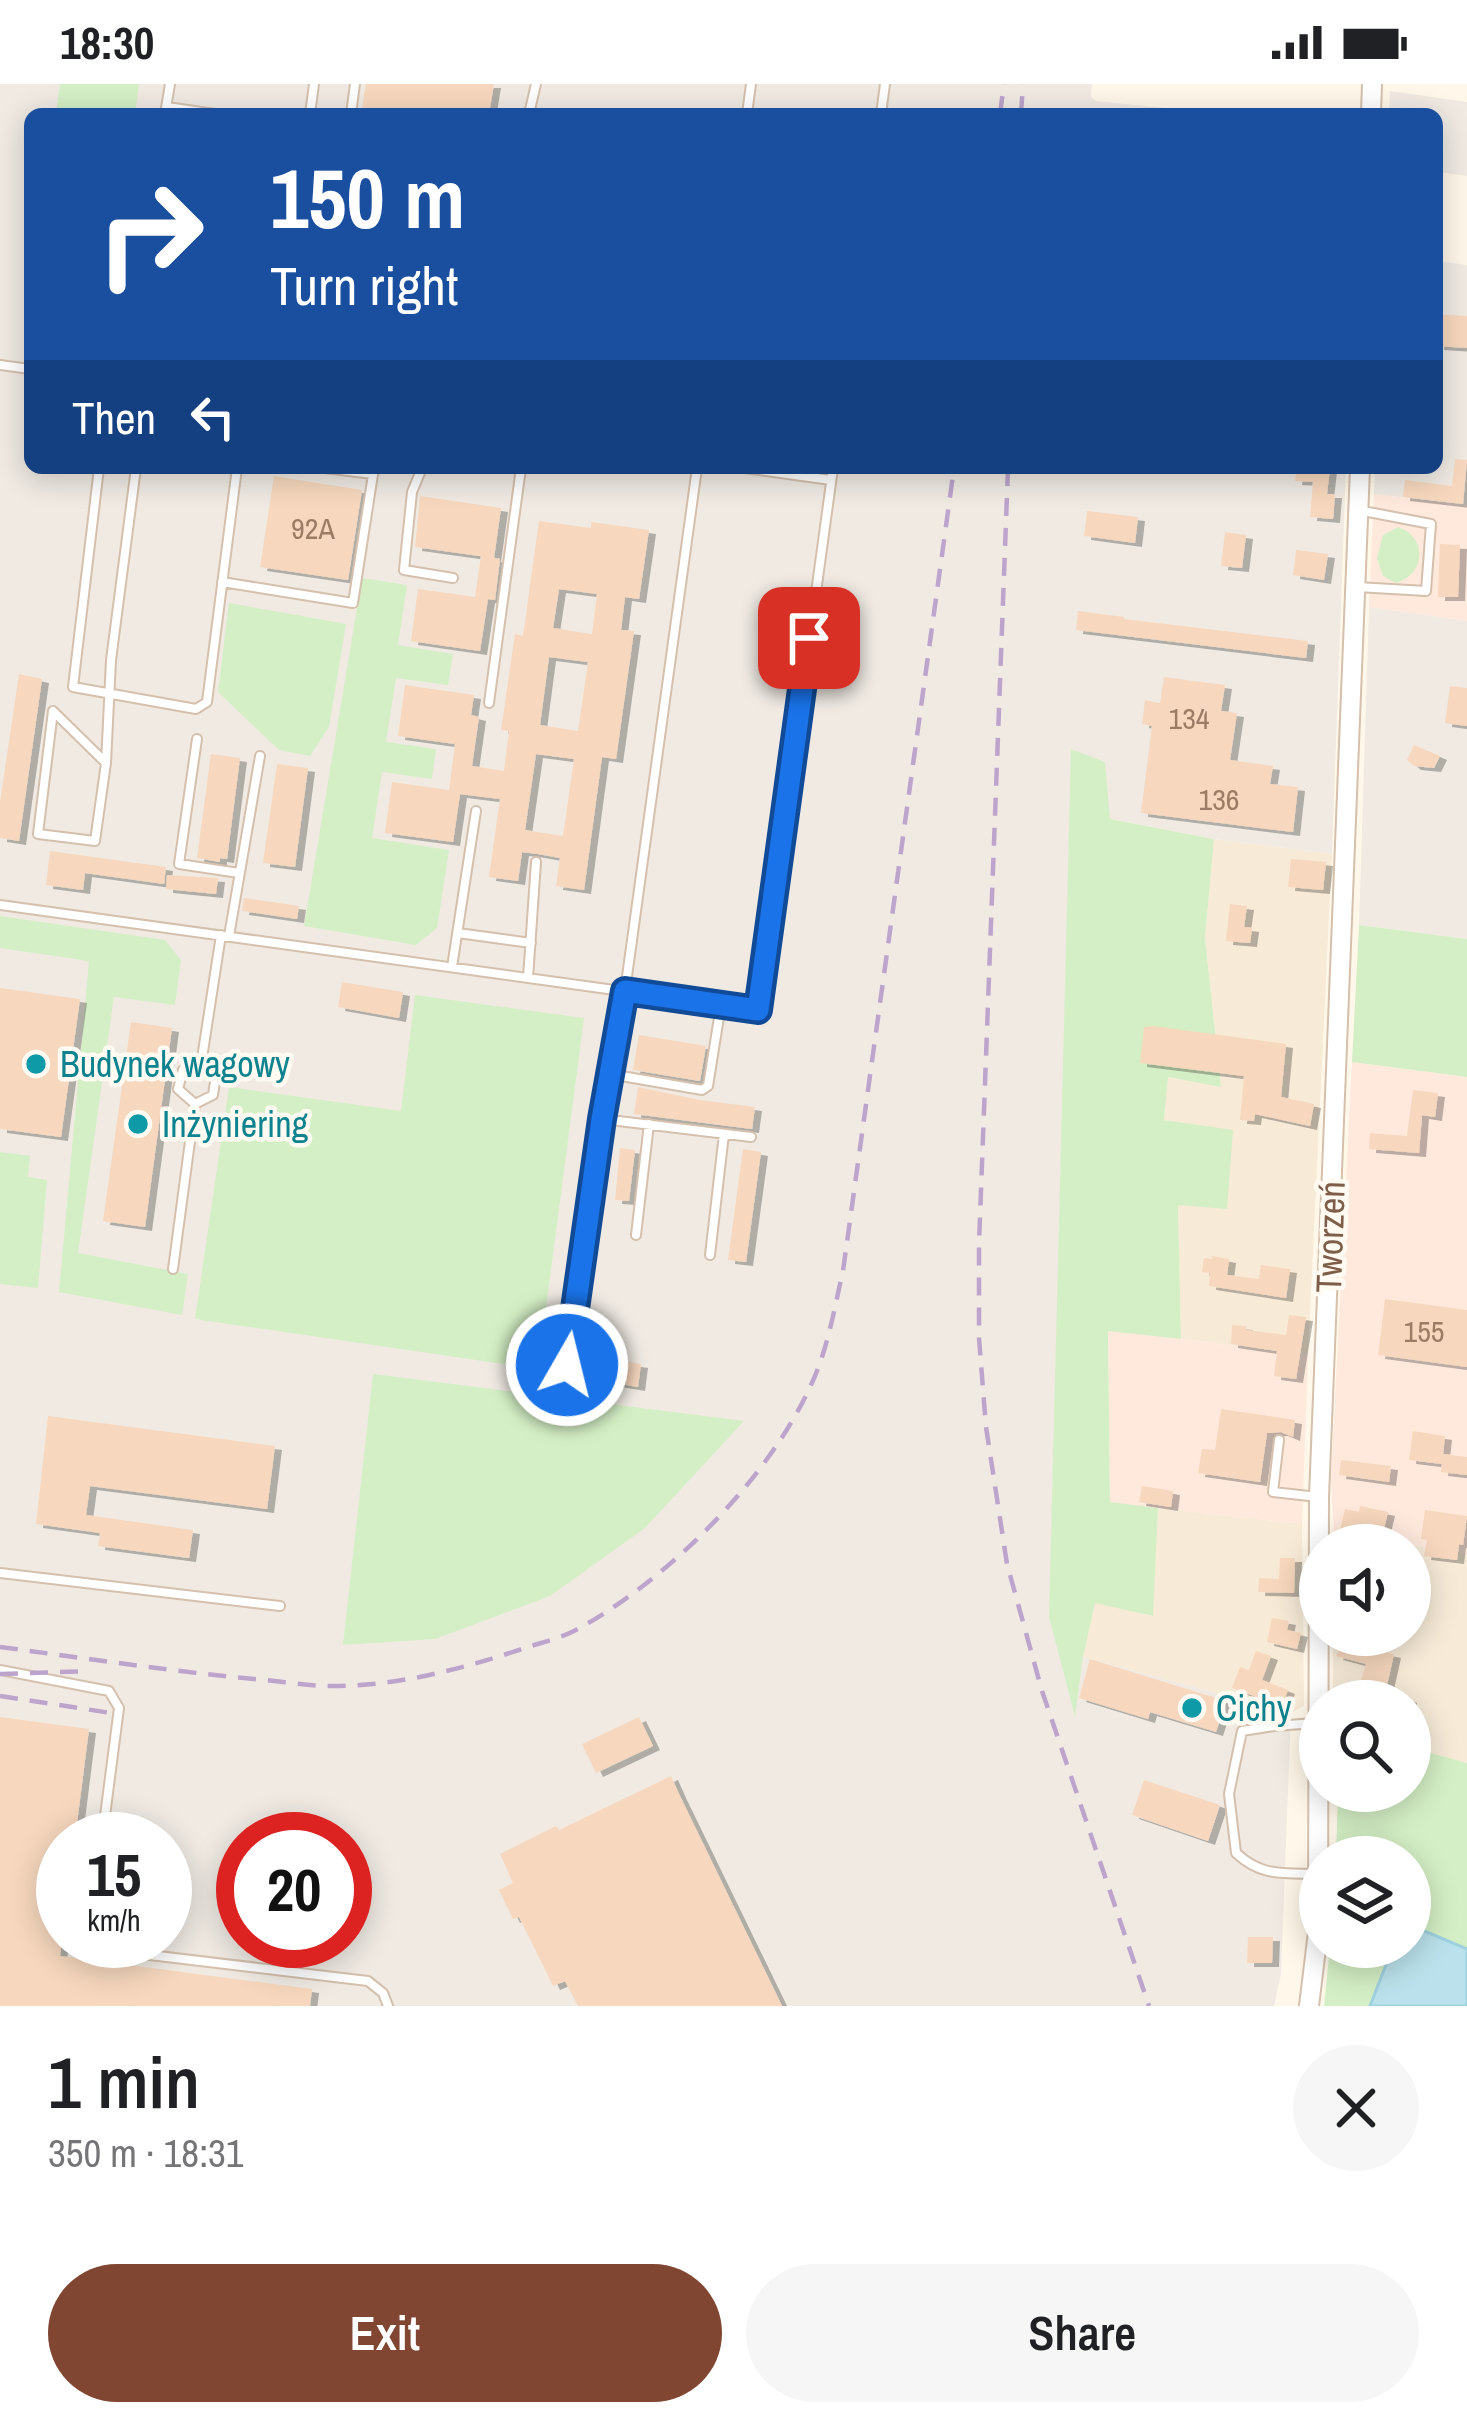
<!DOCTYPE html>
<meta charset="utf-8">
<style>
body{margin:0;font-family:"Archivo Narrow",sans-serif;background:#f6f6f6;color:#202124;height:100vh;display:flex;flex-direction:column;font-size:45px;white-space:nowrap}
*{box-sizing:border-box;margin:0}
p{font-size:39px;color:#757577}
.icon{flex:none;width:66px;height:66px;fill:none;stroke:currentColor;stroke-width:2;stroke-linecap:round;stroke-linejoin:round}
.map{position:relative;height:1922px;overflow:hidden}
.side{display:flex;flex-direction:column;background:#fff;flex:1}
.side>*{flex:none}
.guide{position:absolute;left:24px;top:24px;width:1419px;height:366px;border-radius:18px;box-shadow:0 6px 30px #0003;background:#1a4fa0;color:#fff;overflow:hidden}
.fabs{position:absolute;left:1299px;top:1440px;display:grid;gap:24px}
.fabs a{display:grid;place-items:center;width:132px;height:132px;border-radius:50%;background:#fff;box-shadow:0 6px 30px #0003;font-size:60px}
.speed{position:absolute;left:36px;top:1728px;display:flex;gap:24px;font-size:60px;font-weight:700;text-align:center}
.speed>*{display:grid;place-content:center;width:156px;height:156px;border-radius:50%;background:#fff;box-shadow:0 6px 30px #0003;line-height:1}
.speed small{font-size:30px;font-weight:400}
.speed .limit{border:18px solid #d22;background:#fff;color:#111}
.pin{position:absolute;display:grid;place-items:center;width:102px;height:102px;color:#fff;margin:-51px;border-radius:24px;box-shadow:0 6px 18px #0006}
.me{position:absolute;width:132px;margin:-66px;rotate:8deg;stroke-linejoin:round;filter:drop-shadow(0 0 9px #0008)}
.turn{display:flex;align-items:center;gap:42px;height:252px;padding:0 48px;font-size:54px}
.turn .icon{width:156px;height:156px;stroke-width:2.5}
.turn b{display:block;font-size:84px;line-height:102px}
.then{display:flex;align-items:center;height:114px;padding:0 48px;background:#0003;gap:24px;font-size:45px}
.round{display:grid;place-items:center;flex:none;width:126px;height:126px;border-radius:63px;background:#f6f6f6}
.overview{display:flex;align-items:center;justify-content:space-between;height:204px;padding:0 48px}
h1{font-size:72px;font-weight:600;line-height:90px}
.button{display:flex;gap:24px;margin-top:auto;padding:24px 48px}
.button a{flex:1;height:138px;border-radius:72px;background:#804632;color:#fff;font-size:48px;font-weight:600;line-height:138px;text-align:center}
.button a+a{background:#f6f6f6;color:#202124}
.status{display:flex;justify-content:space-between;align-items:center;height:84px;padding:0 60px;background:#fff;direction:ltr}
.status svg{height:33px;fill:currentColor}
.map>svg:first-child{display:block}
.residential{fill:#f7ead7}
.commercial{fill:#ffe9dd}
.industrial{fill:#f0eae3;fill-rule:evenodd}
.green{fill:#d4efc5}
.water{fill:#bbe2ec;stroke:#a0d1df;stroke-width:3}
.building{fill:#f7d8be;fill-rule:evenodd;filter:url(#shadow)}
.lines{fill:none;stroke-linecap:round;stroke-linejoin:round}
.service-casing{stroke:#d4c0ad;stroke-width:12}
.tertiary-casing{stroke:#d4c0ad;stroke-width:22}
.service{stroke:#fff;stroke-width:8}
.tertiary{stroke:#fff;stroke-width:18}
.rail{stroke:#bca4cc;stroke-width:4.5;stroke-dasharray:18 12;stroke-linecap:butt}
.route-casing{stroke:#114b97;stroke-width:30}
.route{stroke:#1a73e8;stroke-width:21}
.culture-dot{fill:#0f9aa8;stroke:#fffbf2;stroke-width:4.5}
.labels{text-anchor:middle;stroke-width:9;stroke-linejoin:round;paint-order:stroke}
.number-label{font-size:30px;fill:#9c7c66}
.culture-label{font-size:36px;fill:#0d838f;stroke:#fffbf2;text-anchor:start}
.street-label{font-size:36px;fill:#7e5e49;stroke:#fffbf2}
</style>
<div class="status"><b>18:30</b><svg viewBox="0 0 49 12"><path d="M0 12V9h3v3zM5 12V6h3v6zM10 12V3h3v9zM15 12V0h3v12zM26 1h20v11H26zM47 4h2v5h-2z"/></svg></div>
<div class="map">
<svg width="1467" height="1922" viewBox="0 0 1467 1922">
<defs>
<filter id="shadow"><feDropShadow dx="7" dy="4" stdDeviation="0" flood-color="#0004"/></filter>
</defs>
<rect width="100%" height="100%" fill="#fff8ea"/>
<path class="residential" d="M1214,755L1332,770L1308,1271L1181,1255L1178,1120L1233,1047L1164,1036L1167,993L1221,1002L1205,854Z
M1158,1424L1302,1440L1304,1622L1291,1629L1083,1573L1095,1518L1152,1532Z
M1410,1461L1467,1469V1679L1410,1663V1617H1333V1551H1410Z"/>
<path class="commercial" d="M1374,410L1467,421V537L1369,523Z
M1352,978L1467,993V1469L1334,1450L1331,1396Z
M1108,1246L1308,1271L1302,1440L1110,1419Z"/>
<path class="industrial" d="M0,0H1092L1091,13L1096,17L1224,30H30V384H1346L1332,770L1214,755L1110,735L1074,1628L1083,1573L1291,1629L1281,1890L1274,1922H0ZM63,1755H165V1857H63ZM243,1755H345V1857H243Z
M1390,7L1467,18V92L1437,88V30H1389Z
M1437,177L1467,181V421L1374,410L1375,384H1437Z
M1369,523L1467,537V855L1359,841Z"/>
<path class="green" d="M60,0H139L135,30H56Z
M1398,443C1428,453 1426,490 1396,499L1383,492L1377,474L1383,451Z
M362,494L407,501L398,561L453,570L448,601L396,594L386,658L436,665L432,695L382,688L372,754L449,766L437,844L416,861L304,842Z
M229,519L346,540L329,643L310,672L279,666L218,608Z
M1071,665L1105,678L1110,735L1214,755L1205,854L1221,1003L1168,993L1164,1036L1233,1046L1227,1125L1178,1121L1181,1255L1108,1247L1110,1418L1158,1424L1153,1532L1095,1519L1083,1573L1075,1632L1049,1533Z
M0,832L165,856L181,876L175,921L114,913L78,1169L188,1190L182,1231L59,1208L89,877L0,864Z
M1359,841L1467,855V993L1352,978Z
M415,911L584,934L538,1285L195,1235L229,1003L401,1027Z
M0,1068L30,1072L28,1093L47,1096L38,1204L0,1200Z
M373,1290L744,1337L645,1444L550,1512L435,1555L343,1561Z
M1410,1663L1467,1679V1865L1410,1841V1773H1336L1338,1707H1410Z
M1330,1863H1393L1370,1922H1324Z"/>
<path class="water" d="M1410,1841L1467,1865V1922H1370L1393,1863H1410Z"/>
<path class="building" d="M366,0H494L489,30H441L412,26L411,30H361Z
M1437,230L1467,232V264L1437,262Z
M1455,375L1467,376L1463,420L1403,413L1405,396L1452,402Z
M1297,384H1330L1327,410H1335L1333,435L1310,433L1313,398L1295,397Z
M274,392L362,406L348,496L260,483Z
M420,412L501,424L494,474L415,463Z
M1087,427L1138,433L1135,459L1084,452Z
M539,437L591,444V438L649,446L639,515L625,513L621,546L634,547L616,675L602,673L584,806L556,802L560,774L538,770L522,768L518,797L489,793L500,715L460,710L453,758L385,749L392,698L449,706L455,660L398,652L405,601L474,611L471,631L479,633L472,682L504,687L509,647L501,646L515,550L523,552ZM559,505L597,510L592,550L553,544ZM549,573L588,578L578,647L540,641ZM536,670L574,675L563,752L525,746Z
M1225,448L1246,451L1242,484L1221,482Z
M1440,460L1460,461L1458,513H1438Z
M1296,466L1328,470L1324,496L1293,491Z
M481,472L500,475L495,516L488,515L480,567L411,557L418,505L475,513Z
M1078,527L1124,533V535L1308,557L1306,574L1076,546Z
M19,590L42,595L19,757L0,754V718Z
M1164,593L1225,601L1221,627L1237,629L1230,676L1273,682L1270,700L1298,703L1293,748L1141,729L1152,642L1142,640L1145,616L1160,619Z
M1450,602L1467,604V642L1445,639Z
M1414,661L1440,672L1434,684L1414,682L1407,676Z
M211,670L240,674L227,775L220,774V778L197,774Z
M277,680L308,684L295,783L263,779Z
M50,767L166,783L164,800L85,789L83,806L46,801Z
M1291,775L1326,778L1323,806L1288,803Z
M167,791L218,794L216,810L166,805Z
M244,814L299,822L297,835L242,827Z
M1230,820L1247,822L1244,843L1252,844L1250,859L1226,857Z
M342,898L403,908L399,934L338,923Z
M0,904L80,915L61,1053L0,1045Z
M131,938L172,944L145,1143L103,1137Z
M1153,942L1286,960L1281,1013L1314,1020L1310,1042L1255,1030L1254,1037L1240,1036L1244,992L1140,979L1144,943Z
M639,951L706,962L700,997L633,986Z
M638,1003L700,1016L755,1023L752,1045L634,1030Z
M1413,1006L1438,1009L1435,1033L1422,1031L1419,1069L1369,1065L1370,1049L1407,1052Z
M620,1064L635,1066L629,1117L615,1116Z
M743,1065L761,1068L746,1178L728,1176Z
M1212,1172L1229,1175L1227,1191L1259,1195L1261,1181L1290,1185L1286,1214L1209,1202L1210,1189L1202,1188L1204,1174L1212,1175Z
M1385,1215L1467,1226V1283L1378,1271Z
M1289,1231L1306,1233L1296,1295L1274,1292L1277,1267L1231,1260L1232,1241L1246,1242V1246L1286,1251Z
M595,1273L641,1280L638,1303L591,1295Z
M1221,1325L1295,1336L1293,1353L1281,1348L1267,1349L1260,1398L1198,1389L1202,1365L1215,1366Z
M48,1332L275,1362L267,1425L90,1402L86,1431L193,1446L189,1474L98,1462L100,1449L36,1440Z
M1413,1347L1445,1352L1442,1379L1443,1370L1467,1373V1391L1441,1388L1442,1380L1409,1376Z
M1341,1376L1391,1382L1389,1398L1339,1391Z
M1142,1402L1173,1407L1171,1423L1139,1418Z
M1360,1422L1388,1428L1381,1457L1340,1446L1345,1425L1359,1428Z
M1425,1426L1467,1432L1463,1461L1459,1460L1457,1476L1424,1472L1427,1456L1421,1455Z
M1280,1474H1295L1294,1509L1258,1508L1259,1494L1279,1495Z
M1272,1534L1289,1537L1287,1546L1301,1549L1297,1565L1267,1558Z
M1343,1559L1394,1570L1386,1606L1410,1615V1617H1355L1366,1580L1336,1572Z
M1256,1567L1271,1572L1262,1596L1288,1606L1282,1622L1232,1604L1240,1583L1249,1586Z
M1090,1575L1226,1617L1216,1648L1150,1628L1148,1635L1079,1614Z
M0,1633L89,1645L75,1755H63V1847L60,1872L312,1905L310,1922H0Z
M639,1633L653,1662L596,1689L582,1660Z
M671,1692L679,1710L782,1922H578L565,1897L553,1902L519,1833L513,1835L499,1806L513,1799L500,1770L556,1742L559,1746Z
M1144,1696L1220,1721L1208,1757L1132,1731Z
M1248,1853H1273L1272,1879H1247Z"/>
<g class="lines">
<g class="service-casing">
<path id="service" d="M167,23L215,30
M165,30L170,0
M310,30L314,0
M351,30L355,0
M529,30L536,0
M747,30L751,0
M881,30L885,0
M0,281L30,285
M99,384L73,603L196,625L207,618L237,384
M324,384L373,390
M422,384L412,408L404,486L453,494
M745,384L831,396
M222,498L353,519L374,384
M1357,503L1426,507L1431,440L1358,426
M489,619L521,384
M197,655L179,780L239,789
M106,679L53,627L38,750L95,757L106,679L111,576L136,384
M0,821L759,926L833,384
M458,849L531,859
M229,852L260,672
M452,883L476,727
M528,894L536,778
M610,990L702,1006L708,1002L721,921
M195,1020L213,1011L216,991L202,974
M602,1035L751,1053
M636,1151L649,1040
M710,1171L724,1050
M173,1185L195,1020L178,1005L183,986L202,974L221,851
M567,1281L602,1035L625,907L697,384
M1279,1356L1273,1408L1318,1413
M0,1489L280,1522
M0,1586L109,1607L119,1624L102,1755
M1316,1639L1274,1642L1242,1647L1229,1710L1236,1769C1262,1793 1283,1789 1317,1790
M105,1857L116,1867L368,1897L383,1909L388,1922"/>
</g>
<g class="tertiary-casing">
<path id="tertiary" d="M1371,30L1372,0
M1309,1922L1318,1848L1319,1413L1360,384"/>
</g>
<use href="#service" class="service"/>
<use href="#tertiary" class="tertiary"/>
<path class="rail" d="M1000,30L1004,0
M1021,30L1023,0
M1008,384L979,1160V1254L986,1343L1007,1480L1042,1607L1149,1922
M0,1563C84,1574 169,1587 254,1595C278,1597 302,1601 326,1602C394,1603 458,1586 522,1565C539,1559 558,1555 574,1547C666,1498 768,1396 811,1301C828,1265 834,1225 843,1187L954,384
M0,1590L90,1587
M0,1612L111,1629"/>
</g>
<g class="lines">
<g class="route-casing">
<path id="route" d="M567,1281L602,1035L625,907L758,926L809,554"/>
</g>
<use href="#route" class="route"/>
</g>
<g class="culture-dot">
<circle cx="36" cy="980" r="12"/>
<circle cx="138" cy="1040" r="12"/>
<circle cx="1192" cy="1624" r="12"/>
</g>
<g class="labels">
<g class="number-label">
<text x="313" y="455">92A</text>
<text x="1189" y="645">134</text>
<text x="1219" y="726">136</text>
<text x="1424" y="1258">155</text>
</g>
<g class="culture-label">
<text x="60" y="993">Budynek wagowy</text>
<text x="162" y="1053">Inżyniering</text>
<text x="1216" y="1637">Cichy</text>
</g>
<g class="street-label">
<text transform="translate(1330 1153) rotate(-88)" y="13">Tworzeń</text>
</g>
</g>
</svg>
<div class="fabs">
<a><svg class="icon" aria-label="sound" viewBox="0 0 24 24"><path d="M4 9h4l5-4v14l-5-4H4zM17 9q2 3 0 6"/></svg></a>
<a><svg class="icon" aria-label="search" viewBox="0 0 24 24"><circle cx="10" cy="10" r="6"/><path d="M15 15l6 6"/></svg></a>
<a><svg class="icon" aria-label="layers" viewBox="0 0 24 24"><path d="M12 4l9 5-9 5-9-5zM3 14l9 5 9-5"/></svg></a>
</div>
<div class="speed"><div>15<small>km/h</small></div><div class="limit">20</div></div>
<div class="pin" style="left:809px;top:554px;background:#d93025"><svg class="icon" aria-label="arrive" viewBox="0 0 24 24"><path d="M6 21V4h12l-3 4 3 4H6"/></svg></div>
<svg class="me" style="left:567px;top:1281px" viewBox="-20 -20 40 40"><circle r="17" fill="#1a73e8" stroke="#fff" stroke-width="3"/><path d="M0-11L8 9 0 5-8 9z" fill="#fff"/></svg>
<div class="guide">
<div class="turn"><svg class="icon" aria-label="right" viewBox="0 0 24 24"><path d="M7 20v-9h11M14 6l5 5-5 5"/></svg><div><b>150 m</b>Turn right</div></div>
<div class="then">Then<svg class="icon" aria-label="left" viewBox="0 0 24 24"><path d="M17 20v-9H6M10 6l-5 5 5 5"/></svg></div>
</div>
</div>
<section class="side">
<div class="overview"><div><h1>1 min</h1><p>350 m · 18:31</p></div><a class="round"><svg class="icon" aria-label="close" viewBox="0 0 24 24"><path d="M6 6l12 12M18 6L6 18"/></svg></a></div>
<div class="button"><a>Exit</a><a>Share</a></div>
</section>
